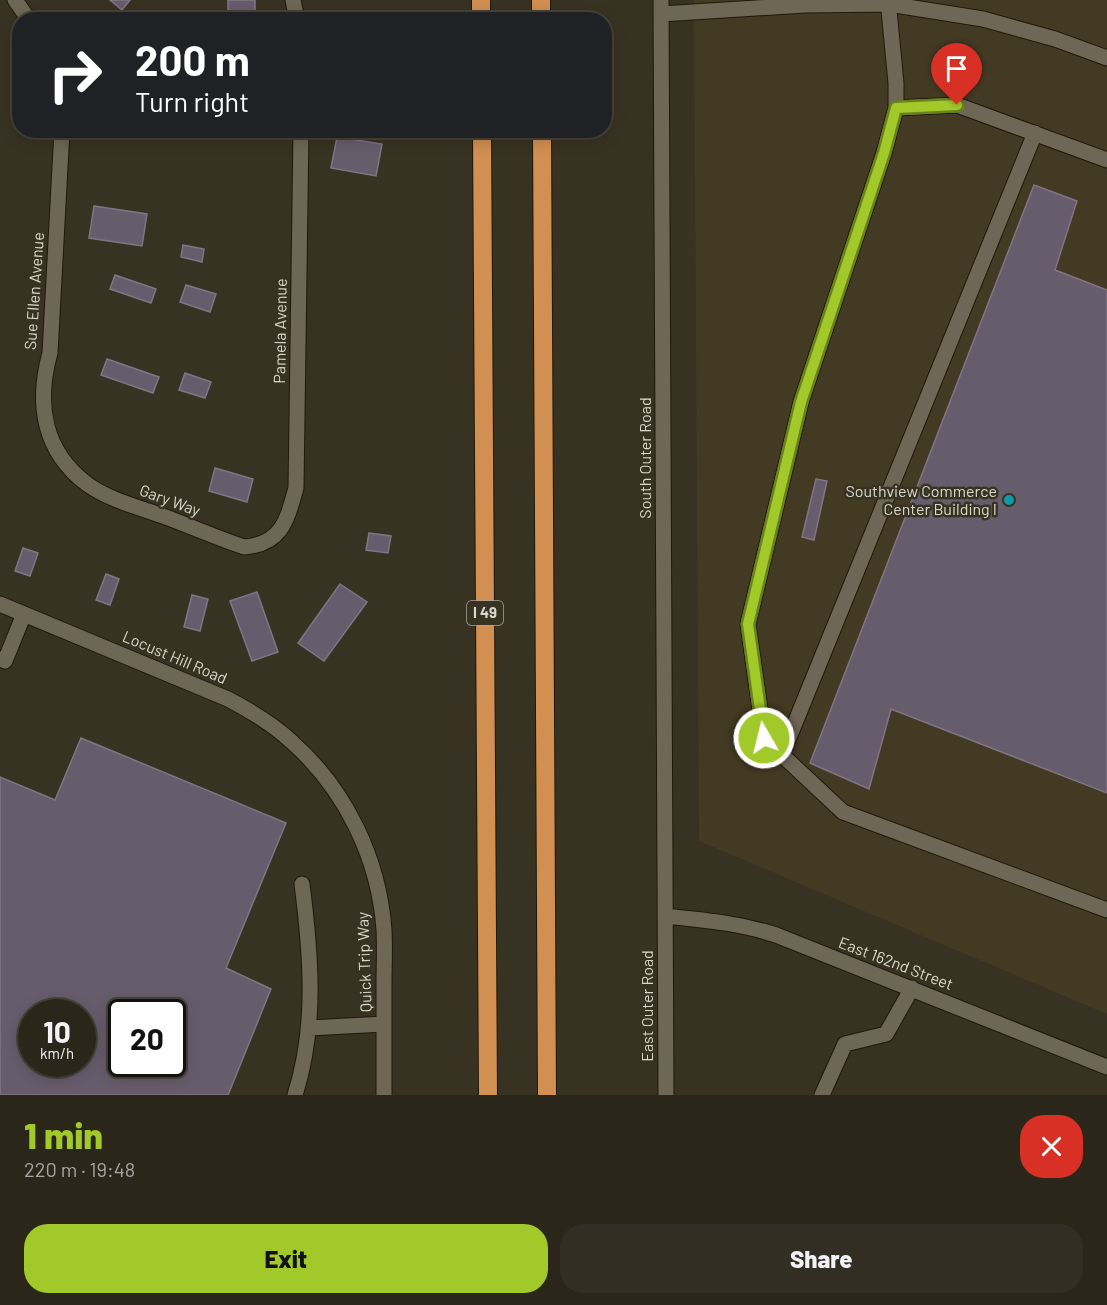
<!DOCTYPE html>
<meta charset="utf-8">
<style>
body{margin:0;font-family:Barlow,sans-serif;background:#322e23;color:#f1f3f6;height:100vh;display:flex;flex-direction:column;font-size:22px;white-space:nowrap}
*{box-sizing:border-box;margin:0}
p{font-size:20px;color:#a5a5a2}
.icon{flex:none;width:33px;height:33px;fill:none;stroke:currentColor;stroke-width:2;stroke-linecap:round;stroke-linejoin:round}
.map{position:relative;height:1095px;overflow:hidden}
.drawer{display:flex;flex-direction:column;background:#2a261a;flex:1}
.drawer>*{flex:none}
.hud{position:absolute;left:12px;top:12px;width:600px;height:126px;border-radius:24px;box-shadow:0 3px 15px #0003,0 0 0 2px #464339;background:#202124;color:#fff;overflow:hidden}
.speed{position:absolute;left:18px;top:999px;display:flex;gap:12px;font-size:30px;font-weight:700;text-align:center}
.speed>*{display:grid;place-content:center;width:78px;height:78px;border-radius:50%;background:#2a261a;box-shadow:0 3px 15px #0003,0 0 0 2px #464339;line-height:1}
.speed small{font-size:15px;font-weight:400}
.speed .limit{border:3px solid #111;border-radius:9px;background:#fff;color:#111}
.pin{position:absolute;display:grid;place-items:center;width:51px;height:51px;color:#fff;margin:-62px -26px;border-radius:50% 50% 50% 0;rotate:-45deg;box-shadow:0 0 6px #0007}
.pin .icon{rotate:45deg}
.me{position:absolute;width:66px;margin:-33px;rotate:352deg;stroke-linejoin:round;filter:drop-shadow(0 0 4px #0008)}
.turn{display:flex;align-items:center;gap:21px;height:126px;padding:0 24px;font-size:27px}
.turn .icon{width:78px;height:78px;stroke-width:2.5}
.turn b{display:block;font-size:42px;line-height:51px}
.round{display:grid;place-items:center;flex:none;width:63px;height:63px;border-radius:24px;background:#322e23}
.summary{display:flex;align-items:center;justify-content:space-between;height:102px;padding:0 24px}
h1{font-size:36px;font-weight:800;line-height:45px;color:#a1c92a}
.action{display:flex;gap:12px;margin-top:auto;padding:12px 24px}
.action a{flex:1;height:69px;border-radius:24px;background:#a1c92a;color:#111;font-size:24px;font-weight:800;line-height:69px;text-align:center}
.action a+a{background:#322e23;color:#f1f3f6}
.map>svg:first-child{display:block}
.built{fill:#433a23}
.building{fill:#675c6b;stroke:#817585;stroke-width:1.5;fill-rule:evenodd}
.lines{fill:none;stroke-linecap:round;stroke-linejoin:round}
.minor-casing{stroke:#1f190a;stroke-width:17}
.highway-casing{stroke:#1f190a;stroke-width:20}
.minor{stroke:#6e6756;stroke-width:15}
.highway{stroke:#d18f51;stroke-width:18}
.route-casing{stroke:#69831b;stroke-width:15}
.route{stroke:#a1c92a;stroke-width:10}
.culture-dot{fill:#0f9aa8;stroke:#383222;stroke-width:2}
.labels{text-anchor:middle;stroke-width:5;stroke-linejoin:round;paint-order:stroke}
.shield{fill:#383222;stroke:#aaa69a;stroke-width:1.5}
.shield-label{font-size:15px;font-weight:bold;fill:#dbd7cd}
.street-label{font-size:16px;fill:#dbd7cd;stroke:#383222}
.poi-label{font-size:16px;fill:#dbd7cd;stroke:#383222;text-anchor:end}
</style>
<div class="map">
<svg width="1107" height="1095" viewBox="0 0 1107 1095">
<rect width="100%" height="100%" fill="#383222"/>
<path class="built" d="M694,0H1107V1014L699,841Z"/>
<path class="building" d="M110,0H130L122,10Z
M228,0H255V20H228Z
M337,137L382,144L376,176L331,168Z
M1034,185L1077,201L1055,270L1107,290V793L891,709L869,789L810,763Z
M94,206L147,214L142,246L89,238Z
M183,245L204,249L202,262L181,257Z
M115,275L156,289L151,303L110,289Z
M186,285L216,294L210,312L180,302Z
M107,359L159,377L153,393L101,375Z
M185,373L211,382L205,398L179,390Z
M215,468L253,479L247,502L209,491Z
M816,479L827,481L814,540L802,537Z
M369,533L391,536L388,553L366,550Z
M23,548L38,553L30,576L15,571Z
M106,574L119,579L110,605L96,600Z
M340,584L367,602L324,661L298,643Z
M257,592L278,652L252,661L230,601Z
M192,595L208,599L200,631L184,627Z
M81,738L286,823L226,968L271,989L228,1095H0V777L55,800ZM32,1012H82V1064H32ZM122,1012H172V1064H122Z"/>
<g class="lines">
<g class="minor-casing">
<path id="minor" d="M15,0L29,20
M293,0L297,20
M661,0L666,1095
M888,0L896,83V108L884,153L801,402L748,624L764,738L843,812L1107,910
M661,14L805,5L889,4L983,19L1055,39L1107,58
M896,108L957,105L1107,160
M62,130L50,353C36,403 43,451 87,484C109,500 138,507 163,516C190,526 217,538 244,547C282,544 287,520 296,488L301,130
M0,604L228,699C251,711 273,724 292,742C346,790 379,859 384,930C385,949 384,967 384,985C384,1022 384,1058 384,1095
M0,659L5,661L24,614
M782,755L1035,133
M665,916C703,920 739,923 776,935L1107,1067
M309,1028L384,1024
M295,1095C317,1026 311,955 302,884
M822,1095L845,1044L886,1034L912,988"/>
</g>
<g class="highway-casing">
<path id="highway" d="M481,0V20
M541,0V20
M482,130L488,1095
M542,130L547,1095"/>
</g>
<use href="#minor" class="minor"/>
<use href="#highway" class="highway"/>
</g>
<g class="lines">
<g class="route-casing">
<path id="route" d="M764,738L748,624L801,402L884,153L896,108L957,105"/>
</g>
<use href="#route" class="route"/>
</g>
<circle class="culture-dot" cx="1009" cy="500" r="6"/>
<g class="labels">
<rect class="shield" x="467" y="601" width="36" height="24" rx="4.5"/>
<g class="shield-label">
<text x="485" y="618">I 49</text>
</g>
<g class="street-label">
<text transform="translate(34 291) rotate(-86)" y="6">Sue Ellen Avenue</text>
<text transform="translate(280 331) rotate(-89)" y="6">Pamela Avenue</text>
<text transform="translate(645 458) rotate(-90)" y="6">South Outer Road</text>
<text transform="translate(170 500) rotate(20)" y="6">Gary Way</text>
<text transform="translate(175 657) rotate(23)" y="6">Locust Hill Road</text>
<text transform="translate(364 962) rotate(-92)" y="6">Quick Trip Way</text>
<text transform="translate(896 963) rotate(21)" y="6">East 162nd Street</text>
<text transform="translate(647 1006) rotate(-90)" y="6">East Outer Road</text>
</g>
<g class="poi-label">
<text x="997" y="497">Southview Commerce<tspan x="997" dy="18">Center Building I</tspan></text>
</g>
</g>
</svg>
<div class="speed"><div>10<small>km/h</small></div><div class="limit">20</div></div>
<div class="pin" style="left:957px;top:105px;background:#d93025"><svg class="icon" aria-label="arrive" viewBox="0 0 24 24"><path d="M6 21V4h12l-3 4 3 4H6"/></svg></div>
<svg class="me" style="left:764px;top:738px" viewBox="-20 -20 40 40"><circle r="17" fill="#a1c92a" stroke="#fff" stroke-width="3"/><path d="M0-11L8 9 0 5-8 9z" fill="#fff"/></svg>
<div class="hud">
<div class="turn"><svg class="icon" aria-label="right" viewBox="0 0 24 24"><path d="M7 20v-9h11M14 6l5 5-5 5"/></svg><div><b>200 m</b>Turn right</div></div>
</div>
</div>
<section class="drawer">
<div class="summary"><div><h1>1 min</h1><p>220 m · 19:48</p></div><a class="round" style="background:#d93025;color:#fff"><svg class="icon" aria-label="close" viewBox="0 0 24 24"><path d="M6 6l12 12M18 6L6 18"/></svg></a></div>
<div class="action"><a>Exit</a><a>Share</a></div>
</section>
